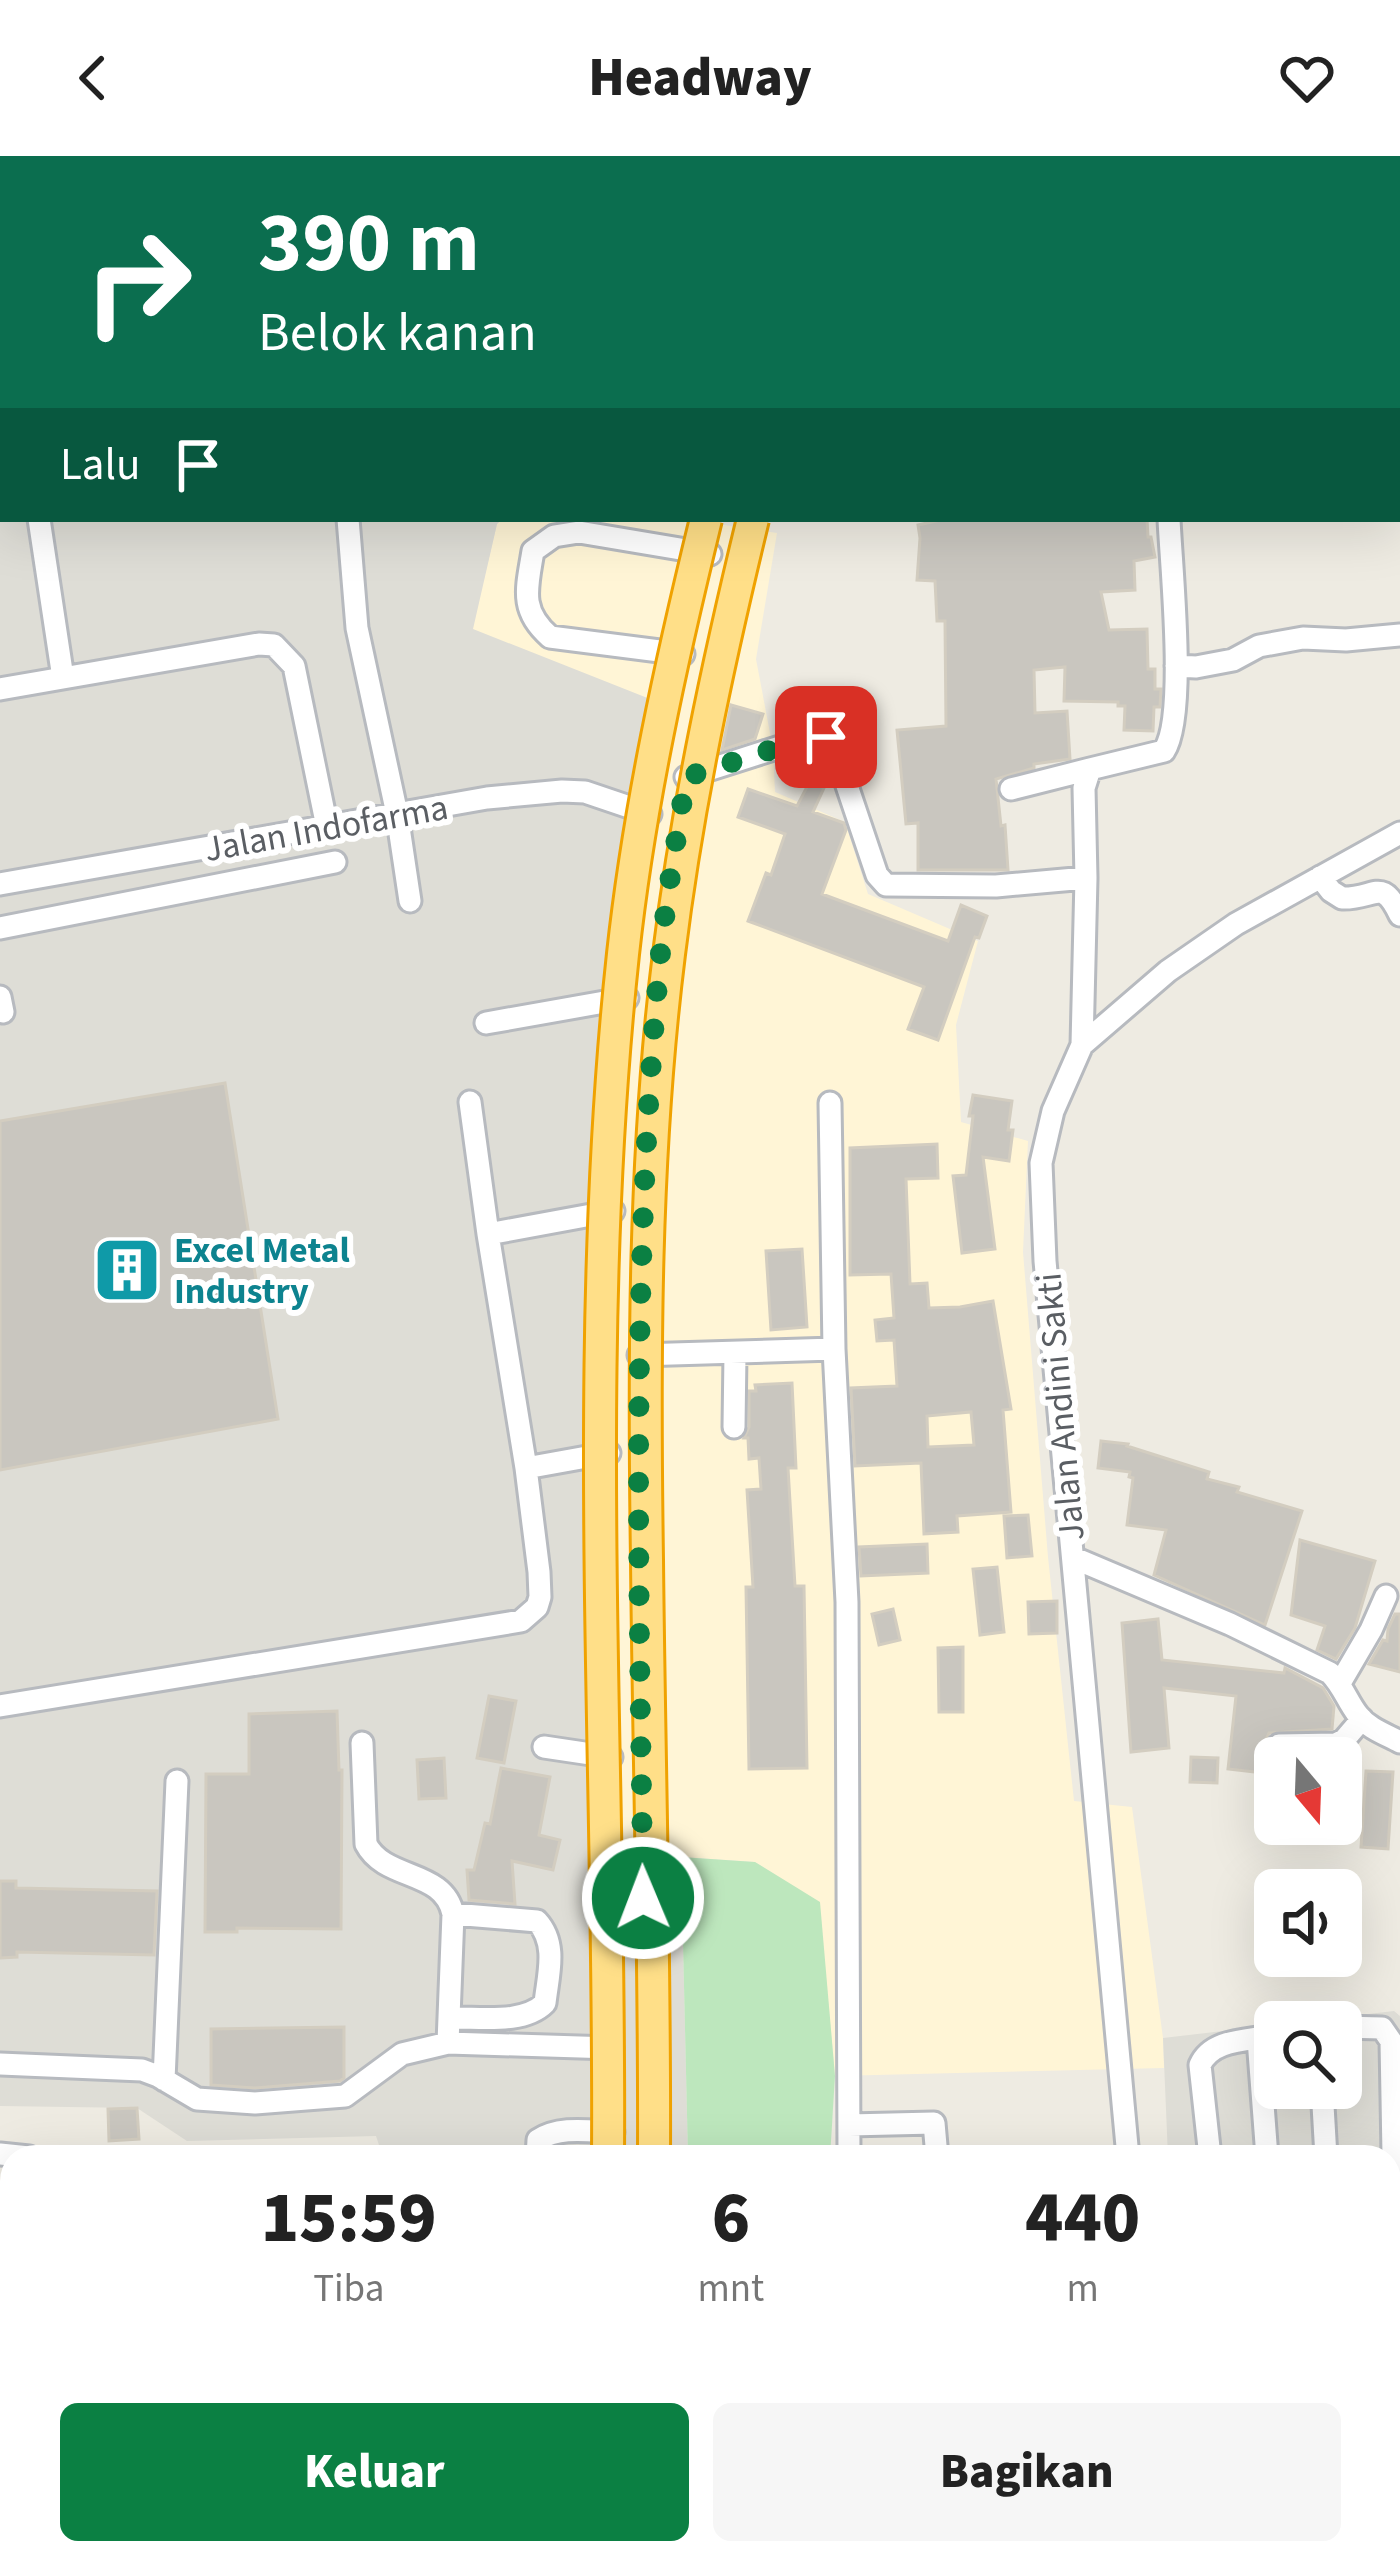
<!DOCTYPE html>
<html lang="id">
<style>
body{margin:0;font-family:"Source Sans 3",sans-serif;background:#f6f6f6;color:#222;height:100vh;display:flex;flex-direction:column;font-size:45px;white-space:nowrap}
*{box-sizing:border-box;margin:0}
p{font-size:39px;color:#767676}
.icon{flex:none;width:66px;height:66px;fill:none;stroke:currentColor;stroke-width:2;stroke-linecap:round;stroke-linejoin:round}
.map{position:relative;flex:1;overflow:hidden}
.panel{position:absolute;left:0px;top:1989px;width:1401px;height:420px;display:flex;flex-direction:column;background:#fff;border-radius:36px 36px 0 0;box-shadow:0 12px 48px #0002}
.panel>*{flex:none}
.banner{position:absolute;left:0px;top:0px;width:1401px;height:366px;box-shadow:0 12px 48px #0002;background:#0b6e4f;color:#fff;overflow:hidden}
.needle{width:78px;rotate:161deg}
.fabs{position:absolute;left:1254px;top:1581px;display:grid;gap:24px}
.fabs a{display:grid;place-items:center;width:108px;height:108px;border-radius:18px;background:#fff;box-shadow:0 12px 48px #0002;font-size:60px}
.pin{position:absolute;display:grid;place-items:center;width:102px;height:102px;color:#fff;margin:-51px;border-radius:24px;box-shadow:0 6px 18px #0006}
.me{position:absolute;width:132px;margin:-66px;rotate:359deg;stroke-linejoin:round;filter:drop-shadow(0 0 9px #0008)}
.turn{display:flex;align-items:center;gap:42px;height:252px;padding:0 60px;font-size:54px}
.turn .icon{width:156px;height:156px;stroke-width:2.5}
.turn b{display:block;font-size:84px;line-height:102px}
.then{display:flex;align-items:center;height:114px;padding:0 60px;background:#0003;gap:24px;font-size:45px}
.eta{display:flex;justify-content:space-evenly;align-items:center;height:204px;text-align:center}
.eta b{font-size:72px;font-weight:800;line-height:84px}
.button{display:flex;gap:24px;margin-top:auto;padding:24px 60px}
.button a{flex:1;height:138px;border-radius:18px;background:#0b8043;color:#fff;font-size:48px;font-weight:800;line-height:138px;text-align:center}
.button a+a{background:#f6f6f6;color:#222}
header{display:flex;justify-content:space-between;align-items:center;height:156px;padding:0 60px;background:#fff;font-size:54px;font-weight:800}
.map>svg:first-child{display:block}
.commercial{fill:#fff5d6}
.industrial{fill:#deddd6}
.green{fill:#bde7bd}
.building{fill:#c9c6bf;stroke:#d3cdc0;stroke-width:3;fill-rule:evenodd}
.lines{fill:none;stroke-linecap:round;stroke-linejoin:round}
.minor-casing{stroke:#b7babf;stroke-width:27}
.major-casing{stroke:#f7c752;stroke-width:33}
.highway-casing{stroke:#f0a200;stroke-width:36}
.minor{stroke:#fff;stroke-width:21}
.major{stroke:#fff0a6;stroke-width:27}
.highway{stroke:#ffdf88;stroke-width:30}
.highway-bridge-casing{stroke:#f0a200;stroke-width:36;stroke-linecap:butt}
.highway-bridge{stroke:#ffdf88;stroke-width:30}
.route{stroke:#0b8043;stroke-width:21;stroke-dasharray:0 37.8}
.labels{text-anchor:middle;stroke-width:12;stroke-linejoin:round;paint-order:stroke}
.street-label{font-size:36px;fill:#5a5e63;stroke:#fff}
.culture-label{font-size:36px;font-weight:bold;fill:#0d838f;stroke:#fff;text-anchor:start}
</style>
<header><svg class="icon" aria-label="back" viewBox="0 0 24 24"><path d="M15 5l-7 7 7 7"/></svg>Headway<svg class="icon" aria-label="heart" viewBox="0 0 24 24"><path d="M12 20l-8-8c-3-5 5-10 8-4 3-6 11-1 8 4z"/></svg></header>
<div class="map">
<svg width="1400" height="2409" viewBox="0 0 1400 2409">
<rect width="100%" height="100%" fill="#eeebe2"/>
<path class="commercial" d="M502,363H684L777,377L756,503L773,593L775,636L845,666L868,738L978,785L956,869L961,966L1028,985L1023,1096L1048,1401L1074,1645L1132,1651L1163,1882L1164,1912L835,1920L819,1746L755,1706L681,1701L590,1704L601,929L472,473L497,368Z"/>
<path class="industrial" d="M0,0H1118L1119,3H3V363H502L497,368L473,473L650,543L601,929L590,1703L681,1701L688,2001H383L376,1980L187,1985L137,1952L0,1950Z
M1394,1855L1400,1860V2409H1175L1174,2397H1389V2001H1168L1163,1882L1275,1869V1932H1341V1866H1300Z"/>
<path class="green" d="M681,1701L755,1706L820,1746L835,1920L830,2001H688Z"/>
<path class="building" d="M945,363H1147L1148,381H1151L1155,401L1134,405L1135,434L1101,436L1109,474L1147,473L1148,513H1155V533H1161L1160,551H1154L1153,575L1124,574L1125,550H1118V546L1064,545L1065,511L1034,514L1035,557L1067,555L1070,603L1034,608V612L996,623L1001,670L1005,669L1008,714H918V667L906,668L897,574L946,570L945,465H937L935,425L917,424L920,382L918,369Z
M731,549L763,558L755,583L722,594Z
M810,625L824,632L813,656L844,667L846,674L822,738L948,785L961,749L987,760L979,782L975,781L938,884L908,873L924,831L748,765L766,717L771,719L785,678L738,661L748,633L797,650Z
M225,927L278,1263L0,1314V965Z
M973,939L1012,945L1008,974H1013L1009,1005L983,1001L995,1093L962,1097L953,1020L966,1019L973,960H969Z
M937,988L938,1022L906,1023L910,1128L927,1127L929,1152L960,1151L993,1145L1011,1253L1003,1254L1011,1356L957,1360L958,1376L924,1378L921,1307L855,1310L851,1232L897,1230L894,1184L877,1185L875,1164L894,1162L891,1118L850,1119V992ZM971,1256L974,1289L928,1291L927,1260Z
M802,1093L807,1171L771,1174L766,1095Z
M792,1227L796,1312H788L795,1430H804L807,1612L749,1613L746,1431H753L747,1334L761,1333L759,1302L749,1303L748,1282H744L749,1271V1235H756L755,1229Z
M1101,1285L1128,1288L1127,1290L1209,1316L1207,1323L1239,1331L1237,1336L1302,1355L1265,1469L1154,1419L1166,1374L1127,1369L1133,1322L1129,1321L1130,1316L1098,1312Z
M1028,1359L1032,1400L1007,1402L1004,1360Z
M1300,1384L1375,1405L1355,1472L1336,1503L1317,1494L1325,1470L1291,1459Z
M927,1388L928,1417L861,1420L859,1391Z
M997,1411L1004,1476L980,1479L973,1413Z
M1057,1445V1477L1029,1478L1028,1446Z
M893,1453L900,1484L879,1489L872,1458Z
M1395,1458H1400V1516L1369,1508L1383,1484L1387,1485L1388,1473Z
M1158,1463L1162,1504L1284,1517L1285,1512L1323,1532L1334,1550L1332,1573L1269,1577L1264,1588L1267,1597L1264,1617L1228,1613L1236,1540L1164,1532L1169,1592L1131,1596L1122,1467Z
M963,1491V1556H939L938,1492Z
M489,1540L516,1545L504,1607L477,1602Z
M337,1555L339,1614H342L341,1773L237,1772V1776H205L206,1618H249V1558Z
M1191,1601L1218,1602L1217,1627L1190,1626Z
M444,1602L446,1642L419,1643L417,1604Z
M501,1612L550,1621L539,1679L560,1684L553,1714L512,1705L515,1748L469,1744L467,1714H474L485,1667L490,1668Z
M1366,1615L1393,1616L1388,1693L1361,1691Z
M0,1725H16V1732L157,1735L154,1799L17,1796V1801L0,1802Z
M344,1871V1922L340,1925L255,1932L211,1929V1873Z
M137,1952L139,1983L109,1985L108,1953Z"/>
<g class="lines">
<g class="minor-casing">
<path id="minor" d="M480,0V3
M575,3L576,0
M730,3L731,0
M1177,3V0
M0,95L3,115
M0,265H3
M39,363L63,522L259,488L274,489L294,510L327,671
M348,363L357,472L397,658L410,745
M683,498L550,481C519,454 527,432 533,395L554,380L579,376L710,398
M1176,510L1196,511L1233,504L1259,490L1303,482L1346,484L1400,479
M0,533L63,522
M686,621L814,580L826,581L833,588L877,719L886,729L996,730L1086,722
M1011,633L1090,613
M1320,721L1331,735L1342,742C1376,743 1381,720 1400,759
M0,728L487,642L562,635L585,636L650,658
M0,772L335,706
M0,841L3,856
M486,867L627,842
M1082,889L1086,722L1084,632L1090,613L1164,595C1187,561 1171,411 1169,363
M830,947L834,1193L847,1446L849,2001
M488,1078L613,1055
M639,1199L834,1193
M734,1271L735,1198
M526,1312L609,1297
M1074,1402L1230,1468L1330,1517C1343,1530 1347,1545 1358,1559C1368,1572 1385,1578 1400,1586
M1340,1527L1371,1474L1386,1440
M0,1550L521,1465L537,1451L540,1441L539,1416L526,1312L488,1078L470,946
M362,1587L366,1688C385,1725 444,1713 453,1758L448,1887
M1279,1589L1336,1588L1344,1584L1362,1563
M544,1591L611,1601
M449,1862C479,1861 523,1869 545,1847C548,1819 558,1788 537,1765L453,1758
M1341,1871L1382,1872L1391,1885L1395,2112
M1258,1883L1267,2001
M0,1908L142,1914L158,1920L197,1943L255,1947L345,1940L402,1898L448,1887L612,1892
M164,1924L177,1625
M1322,1932L1326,2001
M849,1969L934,1967L937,2001
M0,1998L29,2001
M537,2001L538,1984C559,1970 588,1975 613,1976
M1128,2001L1045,1105L1041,1007L1053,955L1082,889L1168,815L1236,768L1400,677
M1210,2001L1200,1909C1212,1882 1249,1885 1275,1879
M0,2176V2231
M0,2283L12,2281
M1389,2364L1400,2363
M852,2397L854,2409
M1166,2397L1167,2409
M1303,2397L1304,2403
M0,2400L12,2393
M402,2409V2397"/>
</g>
<g class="major-casing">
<path id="major" d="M646,2409L647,2397"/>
</g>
<g class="highway-casing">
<path id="highway" d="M804,3L805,0
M851,3L852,0
M725,2397L768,2409
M506,2409L532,2397
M584,2409L585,2397
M629,2409L631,2397"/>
</g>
<use href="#minor" class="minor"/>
<use href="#major" class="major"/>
<use href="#highway" class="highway"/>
<g class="highway-bridge-casing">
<path id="highway-bridge" d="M608,2001C611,1600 580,1198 623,798C639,651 671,506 706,363
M654,2001C655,1802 649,1603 647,1404C644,1204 644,997 669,798C687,651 718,507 753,363"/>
</g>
<use href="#highway-bridge" class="highway-bridge"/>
</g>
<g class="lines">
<path class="route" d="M643,1742C639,1429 630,1114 660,802C666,741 677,681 686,621L814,580L826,581"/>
</g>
<defs>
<g id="building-square" transform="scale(3.45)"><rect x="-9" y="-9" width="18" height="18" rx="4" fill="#0f9aa8" stroke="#fff"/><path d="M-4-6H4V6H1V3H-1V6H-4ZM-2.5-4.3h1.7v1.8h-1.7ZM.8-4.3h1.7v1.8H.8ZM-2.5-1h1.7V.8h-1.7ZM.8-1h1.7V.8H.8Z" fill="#fff"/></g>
</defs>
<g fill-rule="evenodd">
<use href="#building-square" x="127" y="1114"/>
</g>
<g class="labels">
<g class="street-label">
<text transform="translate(326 671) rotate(-10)" y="13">Jalan Indofarma</text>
<text transform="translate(1059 1251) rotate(-95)" y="13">Jalan Andini Sakti</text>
</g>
<g class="culture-label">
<text x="174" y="1106">Excel Metal<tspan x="174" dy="41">Industry</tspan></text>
</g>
</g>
</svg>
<div class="fabs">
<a><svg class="needle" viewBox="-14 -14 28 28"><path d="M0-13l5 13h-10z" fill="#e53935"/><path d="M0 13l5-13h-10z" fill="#767676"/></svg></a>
<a><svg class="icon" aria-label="sound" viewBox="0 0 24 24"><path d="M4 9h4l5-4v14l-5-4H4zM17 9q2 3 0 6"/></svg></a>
<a><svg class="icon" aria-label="search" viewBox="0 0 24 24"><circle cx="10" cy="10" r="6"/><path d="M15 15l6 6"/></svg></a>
</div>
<div class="pin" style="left:826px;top:581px;background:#d93025"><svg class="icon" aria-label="arrive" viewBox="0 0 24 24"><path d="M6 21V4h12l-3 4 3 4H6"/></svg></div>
<svg class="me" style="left:643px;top:1742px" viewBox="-20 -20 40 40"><circle r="17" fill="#0b8043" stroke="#fff" stroke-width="3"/><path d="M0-11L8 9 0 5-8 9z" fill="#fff"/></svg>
<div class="banner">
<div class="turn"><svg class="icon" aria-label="right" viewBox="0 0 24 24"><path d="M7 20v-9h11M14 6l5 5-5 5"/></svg><div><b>390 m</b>Belok kanan</div></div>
<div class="then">Lalu<svg class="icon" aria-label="arrive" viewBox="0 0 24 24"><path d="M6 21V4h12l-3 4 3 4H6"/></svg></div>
</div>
<section class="panel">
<div class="eta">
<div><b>15:59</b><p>Tiba</p></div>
<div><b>6</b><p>mnt</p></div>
<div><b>440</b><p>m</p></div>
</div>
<div class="button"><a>Keluar</a><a>Bagikan</a></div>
</section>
</div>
